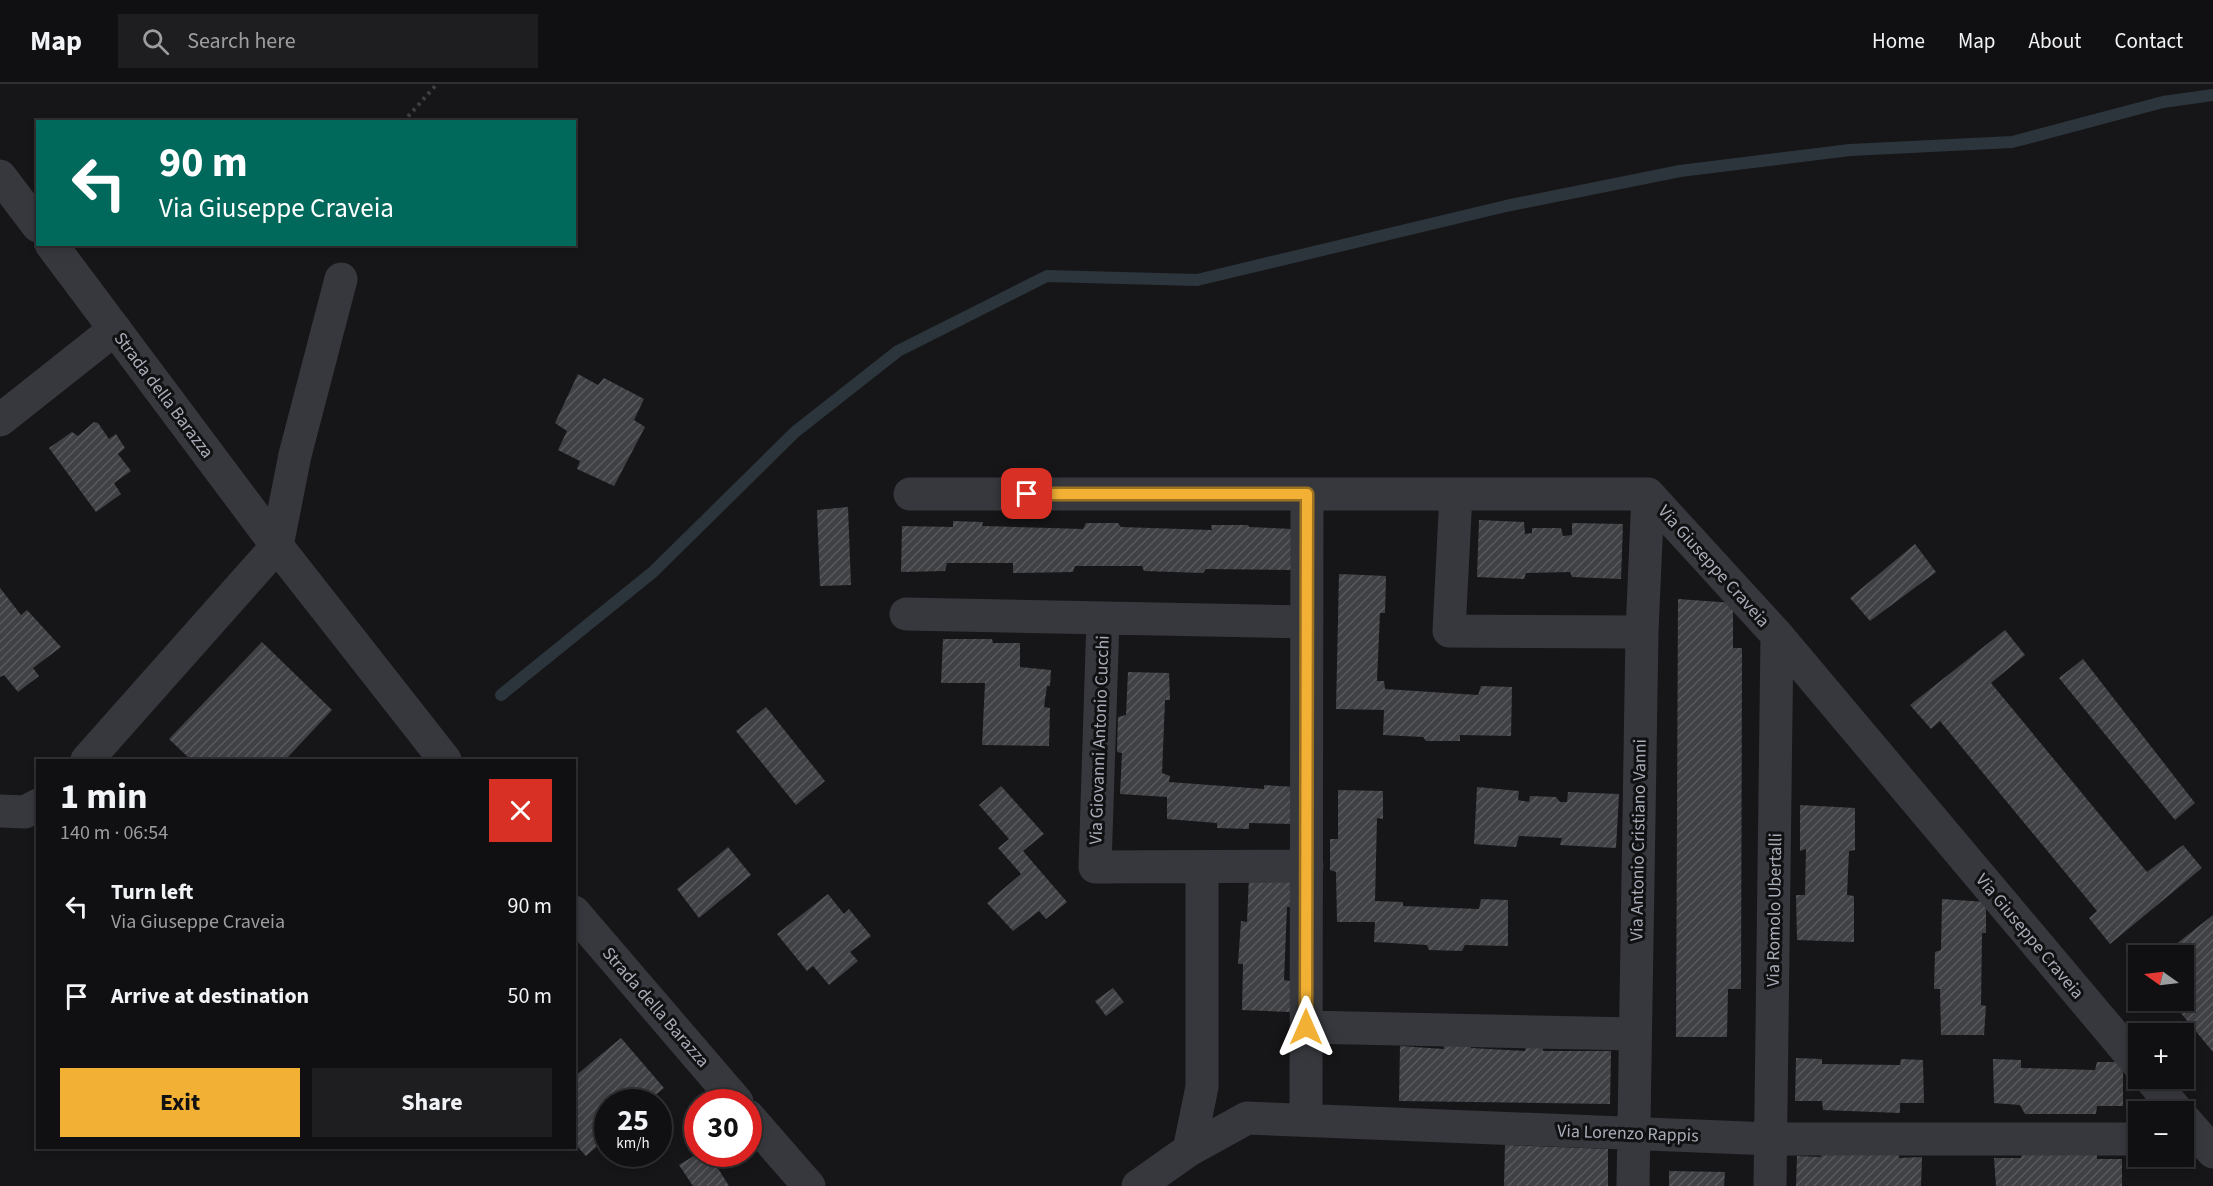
<!DOCTYPE html>
<meta charset="utf-8">
<style>
body{margin:0;font-family:"Source Sans 3",sans-serif;background:#1e1e20;color:#f1f3f6;height:100vh;display:flex;flex-direction:column;font-size:22px;white-space:nowrap}
*{box-sizing:border-box;margin:0}
p{font-size:20px;color:#9c9d9f}
.icon{flex:none;width:33px;height:33px;fill:none;stroke:currentColor;stroke-width:2;stroke-linecap:round;stroke-linejoin:round}
.map{position:relative;flex:1;overflow:hidden}
.drawer{position:absolute;left:36px;top:675px;width:540px;height:390px;display:flex;flex-direction:column;background:#101012;border-radius:0px;box-shadow:0 3px 9px #0003,0 0 0 2px #303032}
.drawer>*{flex:none}
.banner{position:absolute;left:36px;top:36px;width:540px;height:126px;border-radius:0px;box-shadow:0 3px 9px #0003,0 0 0 2px #303032;background:#00695c;color:#fff;overflow:hidden}
.needle{width:39px;rotate:284deg}
.buttons{position:absolute;left:2128px;top:861px;display:grid;gap:12px}
.buttons a{display:grid;place-items:center;width:66px;height:66px;border-radius:0px;background:#101012;box-shadow:0 3px 9px #0003,0 0 0 2px #303032;font-size:30px}
.speed{position:absolute;left:594px;top:1005px;display:flex;gap:12px;font-size:30px;font-weight:700;text-align:center}
.speed>*{display:grid;place-content:center;width:78px;height:78px;border-radius:50%;background:#101012;box-shadow:0 3px 9px #0003,0 0 0 2px #303032;line-height:1}
.speed small{font-size:15px;font-weight:400}
.speed .limit{border:9px solid #d22;background:#fff;color:#111}
.pin{position:absolute;display:grid;place-items:center;width:51px;height:51px;color:#fff;margin:-26px;border-radius:12px;box-shadow:0 3px 9px #0006}
.me{position:absolute;width:66px;margin:-33px;rotate:0deg;stroke-linejoin:round;filter:drop-shadow(0 0 4px #0008)}
.turn{display:flex;align-items:center;gap:21px;height:126px;padding:0 24px;font-size:27px}
.turn .icon{width:78px;height:78px;stroke-width:2.5}
.turn b{display:block;font-size:42px;line-height:51px}
.round{display:grid;place-items:center;flex:none;width:63px;height:63px;border-radius:0px;background:#1e1e20}
.overview{display:flex;align-items:center;justify-content:space-between;height:102px;padding:0 24px}
h1{font-size:36px;font-weight:700;line-height:45px}
.action{display:flex;gap:12px;margin-top:auto;padding:12px 24px}
.action a{flex:1;height:69px;border-radius:0px;background:#f2b134;color:#111;font-size:24px;font-weight:700;line-height:69px;text-align:center}
.action a+a{background:#1e1e20;color:#f1f3f6}
ul{padding:0;list-style:none}
li{display:flex;align-items:center;gap:18px;height:90px;padding:0 24px}
li div{flex:1}
li b{display:block;font-size:22px}
li em{font-style:normal}
header{display:flex;align-items:center;gap:36px;box-sizing:border-box;height:84px;padding:0 30px;background:#101012;border-bottom:2px solid #303032}
header strong{font-size:28px}
nav{display:flex;gap:33px;margin-inline-start:auto;font-size:21px}
.search{width:420px;height:54px;background:#1e1e20;display:flex;align-items:center;gap:15px;box-sizing:border-box;padding:0 21px;border-radius:0px;color:#9c9d9f;font-size:22px}
.map>svg:first-child{display:block}
.lines{fill:none;stroke-linecap:round;stroke-linejoin:round}
.stream{stroke:#2c353c;stroke-width:12}
.building{fill:url(#building-hatch)}
.path{stroke:#3d3f44;stroke-width:4;stroke-dasharray:3 4.5;stroke-linecap:butt}
.minor{stroke:#37383d;stroke-width:33}
.route-casing{stroke:#9d7322;stroke-width:15}
.route{stroke:#f2b134;stroke-width:10}
.labels{text-anchor:middle;stroke-width:6;stroke-linejoin:round;paint-order:stroke}
.street-label{font-size:18px;fill:#a8adb8;stroke:#111113}
</style>
<header>
<strong>Map</strong>
<div class="search"><svg class="icon" aria-label="search" viewBox="0 0 24 24"><circle cx="10" cy="10" r="6"/><path d="M15 15l6 6"/></svg>Search here</div>
<nav><a>Home</a><a>Map</a><a>About</a><a>Contact</a></nav>
</header>
<div class="map">
<svg width="2213" height="1102" viewBox="0 0 2213 1102">
<defs>
<pattern id="building-hatch" width="6" height="6" patternUnits="userSpaceOnUse" patternTransform="scale(1.5)"><rect width="6" height="6" fill="#404145"/><path d="M-1 1l2-2M0 6l6-6M5 7l2-2" fill="none" stroke="#595a5e"/></pattern>
</defs>
<rect width="100%" height="100%" fill="#161618"/>
<g class="lines">
<path class="stream" d="M501,611L653,488L795,348L898,267L1047,192L1197,196L1506,122L1680,87L1850,66L2012,58L2163,18L2213,11"/>
</g>
<path class="building" d="M578,290L598,301L604,294L644,315L634,336L645,343L614,402L577,385L580,377L558,366L567,347L555,339Z
M94,338L98,339L109,355L116,350L125,364L118,370L131,387L114,399L121,410L96,428L49,364L72,348L78,352Z
M848,423L851,501L820,502L817,426Z
M1479,436L1524,438L1525,450L1532,449V444H1561L1563,452L1572,451V439L1623,440L1621,495L1572,493L1570,488L1526,489L1524,495L1477,493Z
M953,437L983,438L982,442L1083,445L1086,439H1118L1121,443L1212,446L1211,441H1248L1249,443L1293,445V486L1206,485L1203,489L1144,487L1142,482H1075L1073,488L1013,489V479H947L945,487L901,488L902,442L953,443Z
M1915,460L1936,488L1870,537L1850,514Z
M1339,490L1386,492L1385,529H1380L1377,597H1384L1385,605L1478,611L1481,602L1512,603L1511,652L1460,651V657H1426L1423,653L1383,651L1384,626L1336,625Z
M0,504L21,531L27,526L61,563L33,584L39,592L18,608L4,591L0,593Z
M1678,515L1733,519V564H1742L1741,905H1728L1727,953H1676Z
M2005,546L2025,571L1991,599L2147,788L2183,761L2202,784L2110,860L2089,834L2097,827L1940,637L1931,645L1910,621Z
M943,555H992L993,559H1020V583L1051,586L1050,602H1047L1044,623L1050,624L1049,662L982,661L985,599H941Z
M262,558L332,626L287,674L290,676H191L169,655Z
M2083,575L2195,719L2175,736L2059,594Z
M1128,588L1169,589L1170,616H1165L1162,689L1170,692L1169,698L1264,705V701L1296,703L1294,740L1249,739V745L1217,744V739L1167,735V713L1120,710L1122,669L1117,668L1118,633L1126,631Z
M766,623L825,697L796,721L736,647Z
M1001,702L1044,750L1023,767L1067,818L1046,835L1039,827L1013,847L987,819L1021,790L998,764L1009,755L979,721Z
M1477,703L1519,707L1518,716L1529,718L1530,712L1556,713L1560,718H1567L1568,708L1619,710L1616,764L1560,761L1562,754L1519,752L1516,763L1474,760Z
M1338,706L1383,707V735L1377,734L1375,817L1403,818V822L1479,825L1481,815L1508,816V862L1465,861L1462,867L1429,866L1427,861L1374,858L1375,838H1337L1336,788L1330,786V755H1338Z
M1800,721L1855,724V766L1849,767L1847,811L1854,812V858L1797,856L1796,811H1805L1806,765L1800,767Z
M728,763L751,791L699,834L677,805Z
M1249,792L1292,795L1291,823H1287L1284,896L1290,897V928L1242,926L1243,880H1238L1241,837L1247,838Z
M828,810L844,830L849,825L871,852L850,868L858,877L829,901L813,882L807,887L777,850Z
M1942,815L1986,818V849H1982L1981,921L1986,922L1984,951H1941L1940,905H1934L1935,868L1941,866Z
M2213,831V968L2170,916H2184V872H2161Z
M1113,904L1124,918L1106,932L1095,917Z
M621,954L664,1004L647,1018H608V1053L586,1072L574,1059V993Z
M1444,956L1471,957V964L1525,967L1527,958H1543V967H1611L1610,1020L1399,1017L1400,962L1444,965Z
M1796,974L1822,975V980L1900,981L1901,975L1923,976L1924,1019H1900V1029L1823,1026L1822,1017H1795Z
M1993,975L2021,976V984L2095,986L2097,978H2123V1022H2097L2096,1030H2025L2020,1021L1994,1019Z
M1505,1061L1608,1065V1102H1504Z
M1822,1064L1898,1065L1899,1074L1922,1073L1921,1102H1796L1797,1072L1821,1073Z
M2023,1067L2097,1068V1075H2122V1102H1996L1994,1074H2021Z
M697,1070H709L729,1102H693L679,1081Z
M1669,1087L1725,1088L1724,1102H1669Z"/>
<g class="lines">
<path class="path" d="M403,38L437,0"/>
<path class="minor" d="M0,92L38,142
M51,160L277,462L445,676
M0,336L115,245
M910,410H1648L1777,551L2139,981
M1456,410L1449,547L1642,548
M277,462L295,371L341,195
M906,530L1307,538
M1103,534L1095,783L1307,782
M87,676L277,462
M0,727L25,728L38,721
M574,828L737,1018
M1306,943L1634,950
M2150,994L2178,1028
M748,1032L809,1102
M2184,1035L2213,1068
M1306,1036L1307,410
M1189,1066L1202,1003V783
M1138,1102L1189,1066L1247,1034L1771,1055H2139
M1633,1102L1642,548L1648,410
M1770,1102L1777,551"/>
</g>
<g class="lines">
<g class="route-casing">
<path id="route" d="M1027,410H1307L1306,943"/>
</g>
<use href="#route" class="route"/>
</g>
<g class="labels">
<g class="street-label">
<text transform="translate(164 311) rotate(53)" y="6">Strada della Barazza</text>
<text transform="translate(1714 482) rotate(48)" y="6">Via Giuseppe Craveia</text>
<text transform="translate(1099 656) rotate(-88)" y="6">Via Giovanni Antonio Cucchi</text>
<text transform="translate(1638 756) rotate(-89)" y="6">Via Antonio Cristiano Vanni</text>
<text transform="translate(1774 826) rotate(-89)" y="6">Via Romolo Ubertalli</text>
<text transform="translate(2030 852) rotate(50)" y="6">Via Giuseppe Craveia</text>
<text transform="translate(656 923) rotate(49)" y="6">Strada della Barazza</text>
<text transform="translate(1628 1049) rotate(2)" y="6">Via Lorenzo Rappis</text>
</g>
</g>
</svg>
<div class="buttons">
<a><svg class="needle" viewBox="-14 -14 28 28"><path d="M0-13l5 13h-10z" fill="#e53935"/><path d="M0 13l5-13h-10z" fill="#9c9d9f"/></svg></a>
<a>+</a>
<a>−</a>
</div>
<div class="speed"><div>25<small>km/h</small></div><div class="limit">30</div></div>
<div class="pin" style="left:1027px;top:410px;background:#d93025"><svg class="icon" aria-label="arrive" viewBox="0 0 24 24"><path d="M6 21V4h12l-3 4 3 4H6"/></svg></div>
<svg class="me" style="left:1306px;top:943px" viewBox="-20 -20 40 40"><path d="M0-17L14 15 0 8-14 15z" fill="#f2b134" stroke="#fff" stroke-width="4"/></svg>
<div class="banner">
<div class="turn"><svg class="icon" aria-label="left" viewBox="0 0 24 24"><path d="M17 20v-9H6M10 6l-5 5 5 5"/></svg><div><b>90 m</b>Via Giuseppe Craveia</div></div>
</div>
<section class="drawer">
<div class="overview"><div><h1>1 min</h1><p>140 m · 06:54</p></div><a class="round" style="background:#d93025;color:#fff"><svg class="icon" aria-label="close" viewBox="0 0 24 24"><path d="M6 6l12 12M18 6L6 18"/></svg></a></div>
<ul>
<li><svg class="icon" aria-label="left" viewBox="0 0 24 24"><path d="M17 20v-9H6M10 6l-5 5 5 5"/></svg><div><b>Turn left</b><p>Via Giuseppe Craveia</p></div><em>90 m</em></li>
<li><svg class="icon" aria-label="arrive" viewBox="0 0 24 24"><path d="M6 21V4h12l-3 4 3 4H6"/></svg><div><b>Arrive at destination</b></div><em>50 m</em></li>
</ul>
<div class="action"><a>Exit</a><a>Share</a></div>
</section>
</div>
